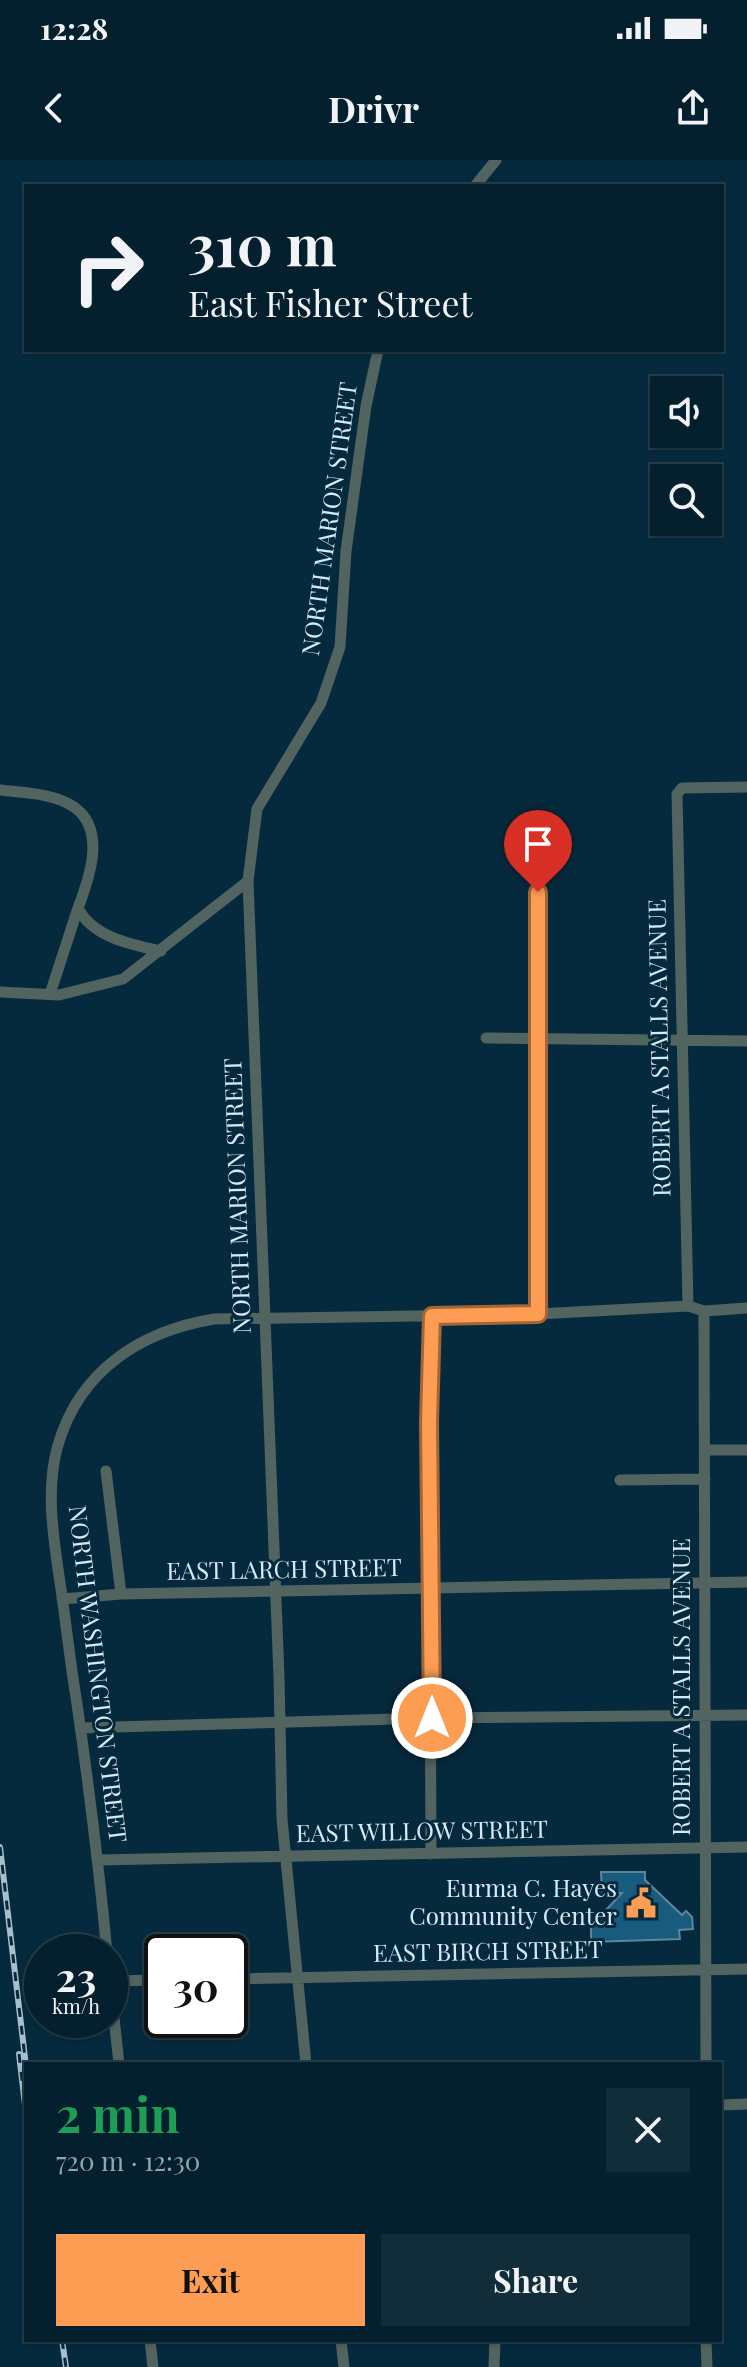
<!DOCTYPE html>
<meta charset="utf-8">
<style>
body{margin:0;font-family:"Playfair Display",serif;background:#122d3a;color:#f1f3f6;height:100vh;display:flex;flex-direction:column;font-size:30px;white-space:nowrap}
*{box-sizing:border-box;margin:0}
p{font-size:26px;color:#97a3aa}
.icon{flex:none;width:44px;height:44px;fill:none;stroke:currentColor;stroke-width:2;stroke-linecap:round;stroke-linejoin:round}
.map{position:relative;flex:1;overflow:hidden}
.details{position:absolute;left:24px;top:1902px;width:698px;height:280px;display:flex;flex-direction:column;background:#04202e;border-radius:0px;box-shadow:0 2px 6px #0004,0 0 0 2px #253e4a}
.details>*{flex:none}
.top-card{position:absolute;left:24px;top:24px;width:700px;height:168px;border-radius:0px;box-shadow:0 2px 6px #0004,0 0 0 2px #253e4a;background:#04202e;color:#f1f3f6;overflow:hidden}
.tools{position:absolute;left:650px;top:216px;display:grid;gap:16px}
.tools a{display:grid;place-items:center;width:72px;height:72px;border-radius:0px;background:#04202e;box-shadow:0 2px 6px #0004,0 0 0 2px #253e4a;font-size:40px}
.speed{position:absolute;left:24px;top:1774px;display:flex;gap:16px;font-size:40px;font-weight:700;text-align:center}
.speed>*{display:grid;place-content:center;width:104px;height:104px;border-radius:50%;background:#04202e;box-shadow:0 2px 6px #0004,0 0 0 2px #253e4a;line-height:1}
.speed small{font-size:20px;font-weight:400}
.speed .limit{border:4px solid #111;border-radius:12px;background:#fff;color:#111}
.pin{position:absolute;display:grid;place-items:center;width:68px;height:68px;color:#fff;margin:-82px -34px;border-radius:50% 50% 50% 0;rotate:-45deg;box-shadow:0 0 8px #0007}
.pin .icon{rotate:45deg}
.me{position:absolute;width:88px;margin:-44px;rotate:0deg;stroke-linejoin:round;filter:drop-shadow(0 0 6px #0008)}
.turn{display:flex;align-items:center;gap:28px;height:168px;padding:0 32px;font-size:36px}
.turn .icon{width:104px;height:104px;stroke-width:2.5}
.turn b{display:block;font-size:56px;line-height:68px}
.round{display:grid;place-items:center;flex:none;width:84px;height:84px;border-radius:0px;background:#122d3a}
.summary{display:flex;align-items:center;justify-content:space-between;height:136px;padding:0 32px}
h1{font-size:48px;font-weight:700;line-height:60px;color:#1e9e55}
.action{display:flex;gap:16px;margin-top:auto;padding:16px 32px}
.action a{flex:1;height:92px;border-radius:0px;background:#fc9d53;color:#111;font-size:32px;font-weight:700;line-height:92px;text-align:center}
.action a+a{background:#122d3a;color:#f1f3f6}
.status{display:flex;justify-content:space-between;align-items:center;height:56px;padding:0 40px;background:#04202e;direction:ltr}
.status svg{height:22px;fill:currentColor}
header{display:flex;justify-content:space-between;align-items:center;height:104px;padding:0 32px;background:#04202e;font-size:36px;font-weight:700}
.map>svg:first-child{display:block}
.building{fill:#175b7f;stroke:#61849b;stroke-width:2}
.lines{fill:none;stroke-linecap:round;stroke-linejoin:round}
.minor{stroke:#52645f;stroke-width:11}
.rail-casing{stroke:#a7becc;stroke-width:6}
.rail{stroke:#062a3d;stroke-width:3;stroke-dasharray:9;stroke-linecap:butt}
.route-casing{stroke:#a46636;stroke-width:20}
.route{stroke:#fc9d53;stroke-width:14}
.labels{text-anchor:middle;stroke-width:6;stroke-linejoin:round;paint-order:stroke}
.street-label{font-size:24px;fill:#d6e9f6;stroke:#062a3d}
.poi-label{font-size:24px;fill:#d6e9f6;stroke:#062a3d;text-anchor:end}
</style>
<div class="status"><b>12:28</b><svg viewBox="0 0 49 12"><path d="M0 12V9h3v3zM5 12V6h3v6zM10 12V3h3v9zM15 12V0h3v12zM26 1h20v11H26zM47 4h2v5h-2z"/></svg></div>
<header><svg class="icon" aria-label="back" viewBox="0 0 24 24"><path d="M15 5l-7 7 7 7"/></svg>Drivr<svg class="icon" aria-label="share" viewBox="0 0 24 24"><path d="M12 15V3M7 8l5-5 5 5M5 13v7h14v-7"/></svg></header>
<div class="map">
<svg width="747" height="2207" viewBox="0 0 747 2207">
<rect width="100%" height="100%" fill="#062a3d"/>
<path class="building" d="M601,1712H645V1720L682,1755L686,1751L692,1757L693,1769L679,1770L680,1779L591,1782V1766L622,1733H602Z"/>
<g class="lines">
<path class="minor" d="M475,26L496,0
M0,630C23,633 54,633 74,647C107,670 89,719 78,748C92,777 132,785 161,791
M0,832L59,835L123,819L248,721
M50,834L78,748
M486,878L747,881
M688,1146L677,634L682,628L747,627
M704,1151L706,1904
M538,1154L539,696
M705,1290H747
M106,1311L121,1434
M620,1320L705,1319
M62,1439L121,1434L747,1422
M80,1568L432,1558L747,1555
M431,1694L429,1223L432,1156
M98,1700L747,1687
M107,1792C99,1709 89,1627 77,1544C71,1508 67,1472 62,1436C55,1387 44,1333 58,1285C80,1210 141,1171 214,1159L538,1154L688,1146L704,1151L747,1148
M230,1819L747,1809
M110,1821L119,1904
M110,1821L162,1820
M306,1904L282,1659L279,1517L248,721L257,649L321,543L340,487L346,391L366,246L378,190
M720,1945L747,1944
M150,2180L153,2207
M341,2180L344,2207
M706,2180L707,2207
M494,2207L495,2180"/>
<g class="rail-casing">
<path id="rail" d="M0,1687L26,1906
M19,1894L26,1954
M62,2180L66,2207"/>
</g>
<use href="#rail" class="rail"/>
</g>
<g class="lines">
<g class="route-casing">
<path id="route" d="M432,1558L429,1261L432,1156L538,1154V732"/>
</g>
<use href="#route" class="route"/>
</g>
<defs>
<g id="civic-bare" transform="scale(2.4)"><path d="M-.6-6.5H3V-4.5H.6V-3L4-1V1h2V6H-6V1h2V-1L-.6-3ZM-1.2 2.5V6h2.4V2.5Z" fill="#fc9d53" stroke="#062a3d" stroke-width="2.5" paint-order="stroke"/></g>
</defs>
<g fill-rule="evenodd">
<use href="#civic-bare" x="641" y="1743"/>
</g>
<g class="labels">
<g class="street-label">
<text transform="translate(330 359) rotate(-82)" y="8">NORTH MARION STREET</text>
<text transform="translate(660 888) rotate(-91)" y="8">ROBERT A STALLS AVENUE</text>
<text transform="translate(238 1036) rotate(-92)" y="8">NORTH MARION STREET</text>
<text transform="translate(284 1410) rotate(-1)" y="8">EAST LARCH STREET</text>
<text transform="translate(97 1514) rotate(83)" y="8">NORTH WASHINGTON STREET</text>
<text transform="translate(682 1527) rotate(-90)" y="8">ROBERT A STALLS AVENUE</text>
<text transform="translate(422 1672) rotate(-1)" y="8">EAST WILLOW STREET</text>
<text transform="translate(488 1792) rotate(-1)" y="8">EAST BIRCH STREET</text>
</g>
<g class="poi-label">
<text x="617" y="1737">Eurma C. Hayes<tspan x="617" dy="28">Community Center</tspan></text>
</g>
</g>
</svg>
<div class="tools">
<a><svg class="icon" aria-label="sound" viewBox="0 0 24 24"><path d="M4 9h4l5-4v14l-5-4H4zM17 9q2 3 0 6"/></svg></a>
<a><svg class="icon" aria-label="search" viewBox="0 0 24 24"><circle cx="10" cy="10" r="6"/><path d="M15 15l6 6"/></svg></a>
</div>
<div class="speed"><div>23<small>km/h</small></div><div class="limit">30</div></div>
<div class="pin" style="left:538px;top:732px;background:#d93025"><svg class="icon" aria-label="arrive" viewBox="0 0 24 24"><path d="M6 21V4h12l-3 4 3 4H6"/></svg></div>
<svg class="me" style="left:432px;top:1558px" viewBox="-20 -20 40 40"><circle r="17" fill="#fc9d53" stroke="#fff" stroke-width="3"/><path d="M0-11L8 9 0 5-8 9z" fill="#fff"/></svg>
<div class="top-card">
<div class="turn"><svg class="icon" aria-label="right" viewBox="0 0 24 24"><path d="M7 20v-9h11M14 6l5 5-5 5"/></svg><div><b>310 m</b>East Fisher Street</div></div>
</div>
<section class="details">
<div class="summary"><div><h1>2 min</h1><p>720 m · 12:30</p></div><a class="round"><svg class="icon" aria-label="close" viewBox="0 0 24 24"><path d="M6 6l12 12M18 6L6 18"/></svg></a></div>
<div class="action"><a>Exit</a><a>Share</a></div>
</section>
</div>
